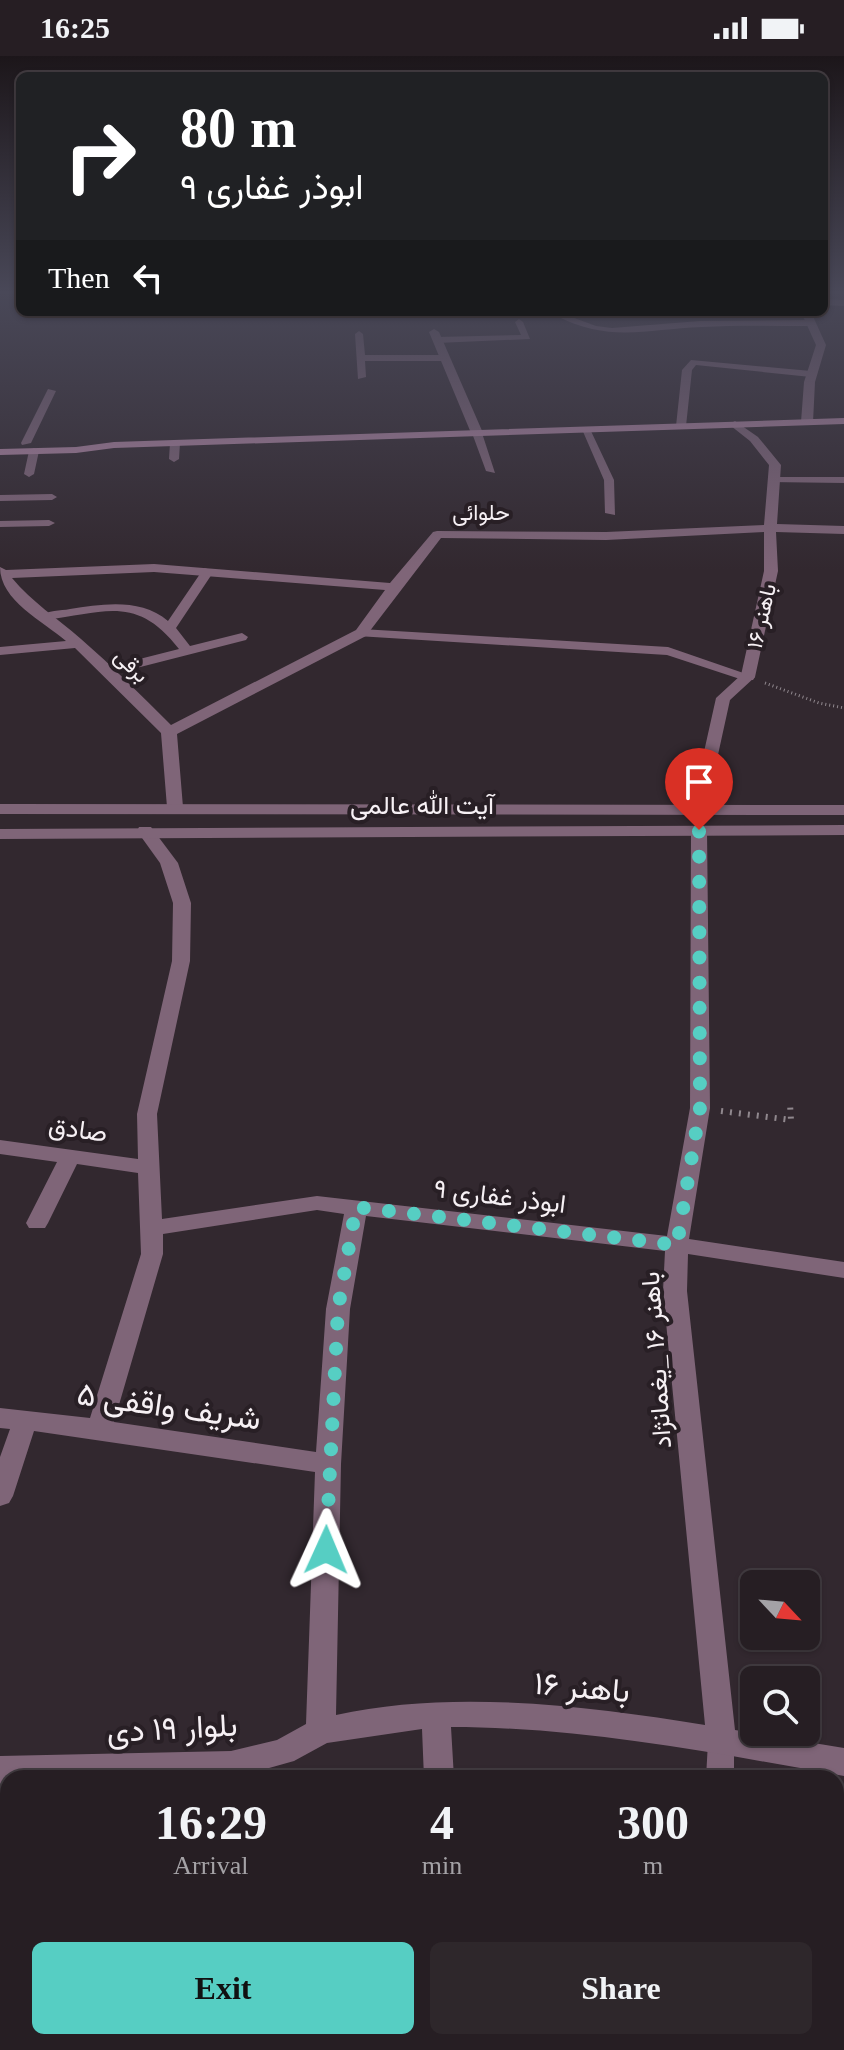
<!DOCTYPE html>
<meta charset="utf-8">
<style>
body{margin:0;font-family:"Times New Roman",Vazirmatn,serif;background:#2e272b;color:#f1f3f6;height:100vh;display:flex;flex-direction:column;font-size:30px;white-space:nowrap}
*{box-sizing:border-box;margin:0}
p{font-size:26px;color:#a4a2a6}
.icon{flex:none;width:44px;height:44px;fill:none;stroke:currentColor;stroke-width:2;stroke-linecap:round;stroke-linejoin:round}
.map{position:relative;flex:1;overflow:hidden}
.panel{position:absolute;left:0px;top:1714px;width:844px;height:280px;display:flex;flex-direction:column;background:#261e23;border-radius:24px 24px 0 0;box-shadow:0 2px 6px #0004,0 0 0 2px #423c41}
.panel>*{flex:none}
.banner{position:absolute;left:16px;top:16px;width:812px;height:244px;border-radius:12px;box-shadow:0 2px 6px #0004,0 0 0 2px #423c41;background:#202124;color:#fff;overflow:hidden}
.needle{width:52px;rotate:116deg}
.controls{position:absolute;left:740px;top:1514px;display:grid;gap:16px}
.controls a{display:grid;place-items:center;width:80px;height:80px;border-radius:12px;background:#261e23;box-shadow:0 2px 6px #0004,0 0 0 2px #423c41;font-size:40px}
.pin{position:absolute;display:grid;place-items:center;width:68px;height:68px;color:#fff;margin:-82px -34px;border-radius:50% 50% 50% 0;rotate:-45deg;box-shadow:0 0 8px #0007}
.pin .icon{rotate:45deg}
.me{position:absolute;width:88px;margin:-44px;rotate:1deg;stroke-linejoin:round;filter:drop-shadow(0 0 6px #0008)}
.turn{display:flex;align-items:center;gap:28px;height:168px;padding:0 32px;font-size:36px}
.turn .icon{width:104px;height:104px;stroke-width:2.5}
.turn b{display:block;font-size:56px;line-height:68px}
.then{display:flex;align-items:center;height:76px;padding:0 32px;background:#0003;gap:16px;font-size:30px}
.eta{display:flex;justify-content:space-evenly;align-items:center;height:136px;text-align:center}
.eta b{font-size:48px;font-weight:700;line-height:56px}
.action{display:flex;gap:16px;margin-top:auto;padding:16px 32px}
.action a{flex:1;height:92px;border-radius:12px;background:#56cec3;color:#111;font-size:32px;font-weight:700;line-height:92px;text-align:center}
.action a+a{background:#2e272b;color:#f1f3f6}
.status{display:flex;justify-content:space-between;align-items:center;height:56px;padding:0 40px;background:#261e23;direction:ltr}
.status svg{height:22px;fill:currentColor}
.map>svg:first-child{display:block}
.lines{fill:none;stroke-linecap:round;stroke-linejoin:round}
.path-far1{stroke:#90888e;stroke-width:3;stroke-dasharray:1 3;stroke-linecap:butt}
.path{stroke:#90888e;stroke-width:6;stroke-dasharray:2 7;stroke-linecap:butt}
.service{fill:#7f6578;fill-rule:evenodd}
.minor{fill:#7f6578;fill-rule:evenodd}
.tertiary{fill:#7f6578;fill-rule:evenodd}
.secondary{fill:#af85a2;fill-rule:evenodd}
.route{stroke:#56cec3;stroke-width:14;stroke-dasharray:0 25.2}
.labels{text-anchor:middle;stroke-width:8;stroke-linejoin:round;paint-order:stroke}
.far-street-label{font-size:22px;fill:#f6f0f4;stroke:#281f25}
.street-label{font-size:26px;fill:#f6f0f4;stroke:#281f25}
.near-street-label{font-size:32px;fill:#f6f0f4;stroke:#281f25}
</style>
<div class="status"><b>16:25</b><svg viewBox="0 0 49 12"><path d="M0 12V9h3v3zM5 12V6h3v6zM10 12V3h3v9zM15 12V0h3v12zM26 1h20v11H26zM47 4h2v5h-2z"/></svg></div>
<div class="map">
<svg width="844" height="1994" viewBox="0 0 844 1994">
<rect width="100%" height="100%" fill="#32282f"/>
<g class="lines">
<path class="path-far1" d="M765,627L819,647L844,652"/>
<path class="path" d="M721,1055L791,1064L790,1048"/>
<path class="service" d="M558,256L596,270L612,272L700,265L807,264L811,267L807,270C772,270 737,269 702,271C647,273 609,287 557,260Z
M519,263L523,266L530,283L437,287L433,284L437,281L521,279L515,266Z
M359,275L363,278L365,299H445L450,302L445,305H365L366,321L358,323L355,278Z
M691,304L811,315L816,318L811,321L696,309L692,314L686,370L681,373L676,370L682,314Z
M48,333L56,335L31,387L22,389L21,387Z
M581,371L590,373L614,424L615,459L605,457L604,424Z
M477,374L482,377L495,417L486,415L472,377Z
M175,384L180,387L179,403L174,406L169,403L170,387Z
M34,392L39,395L34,418L29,421L24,418L29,395Z
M773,421H844V427L769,426L768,424Z
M0,439L52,438L57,441L52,444L0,445Z
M0,465L49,464L55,467L49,470L0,471Z
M204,512L214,515L176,572L190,590L242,577L248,581L246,584L109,619L104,618V612L179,593C137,539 106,556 46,564L40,560C48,554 60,555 70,553C103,548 141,542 168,565Z
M361,573L668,591L755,621L753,624H743L667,599L357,580L355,577Z
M721,1674L730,1678L734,1686V1722H706L708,1686L712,1678Z
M697,1986H727L726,1994H696Z"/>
<path class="minor" d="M824,243L844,244V250L824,249Z
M801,256H811L826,289L815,326L813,366L807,369L801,366L804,326L816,289Z
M434,273L439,276L483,377L481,379L471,377L429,276Z
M735,365L758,381L781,409L777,468L844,470V478L776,476L778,515L755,621L730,644L705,758L699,759L691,754L716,642L741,619L764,515V476L606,484L441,482L366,580L177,678L183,751L175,756L167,751L161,677L75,592L0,599V591L66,585C43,565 0,545 0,511L6,514L154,508L390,527L433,476L437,475L606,476L764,469L769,409L750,385L731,370L729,368ZM154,516L385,534L356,574L171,669C141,639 112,610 81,583C57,562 32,546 12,522Z
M699,769L707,774L710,1052L689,1183L844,1206V1222L688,1198L687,1235L735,1674L844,1692V1720C715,1697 583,1671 451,1671L454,1722H424L422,1673L327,1687L294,1705L233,1722H8V1727L0,1728V1700L231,1695L277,1684L306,1668L315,1416L34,1375L13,1440L9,1447L0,1450V1401L10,1373L0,1372V1352L90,1362L141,1198L138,1117L77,1108L48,1167L45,1172H29L26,1167L57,1106L0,1098V1084L138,1103L137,1058L172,905L173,847L160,807L137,775L139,771H151L178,807L191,847L190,905L157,1058L162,1163L317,1140L667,1180L690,1052L691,774ZM317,1154L344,1158L326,1253L316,1396L114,1366L163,1198V1178ZM366,1160L665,1195L663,1235L705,1669C588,1650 453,1633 336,1659L341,1408L350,1253Z
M418,1986H452L451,1994H417Z"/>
<path class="tertiary" d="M0,748L844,749V759L0,758Z
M844,769V779L0,783V773Z"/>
<path class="secondary" d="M844,362V368L114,392L76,397L0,399V393L76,391L114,386Z"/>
</g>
<linearGradient id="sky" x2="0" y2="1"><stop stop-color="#1c161a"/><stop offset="0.46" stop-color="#494858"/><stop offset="1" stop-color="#494858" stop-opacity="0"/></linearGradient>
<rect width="844" height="514" fill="url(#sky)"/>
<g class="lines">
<path class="route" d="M326,1494L338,1253L356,1151L677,1189L700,1052L699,774"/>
</g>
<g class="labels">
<g class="far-street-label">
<text x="481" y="464">حلوائی</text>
<text transform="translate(761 560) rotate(-77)" y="8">باهنر ۱۶</text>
<text transform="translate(132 609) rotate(44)" y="8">برقی</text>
</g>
<g class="street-label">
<text x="422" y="758">آیت الله عالمی</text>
<text transform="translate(78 1073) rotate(8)" y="9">صادق</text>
<text transform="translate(500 1140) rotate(7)" y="9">ابوذر غفاری ۹</text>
<text transform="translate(656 1304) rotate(-94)" y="9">باهنر ۱۶ _یغمانژاد</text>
</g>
<g class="near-street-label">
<text transform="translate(169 1350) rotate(8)" y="11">شریف واقفی ۵</text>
<text transform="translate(582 1631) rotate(5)" y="11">باهنر ۱۶</text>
<text transform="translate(172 1672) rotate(-3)" y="11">بلوار ۱۹ دی</text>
</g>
</g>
</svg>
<div class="controls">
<a><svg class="needle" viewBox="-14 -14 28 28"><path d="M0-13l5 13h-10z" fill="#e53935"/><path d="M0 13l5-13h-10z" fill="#a4a2a6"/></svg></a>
<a><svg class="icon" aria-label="search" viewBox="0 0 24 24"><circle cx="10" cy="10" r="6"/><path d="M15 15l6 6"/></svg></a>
</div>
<div class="pin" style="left:699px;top:774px;background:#d93025"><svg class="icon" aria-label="arrive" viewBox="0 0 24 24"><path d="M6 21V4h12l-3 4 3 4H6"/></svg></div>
<svg class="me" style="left:326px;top:1494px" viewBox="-20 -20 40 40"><path d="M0-17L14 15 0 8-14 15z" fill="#56cec3" stroke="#fff" stroke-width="4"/></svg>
<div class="banner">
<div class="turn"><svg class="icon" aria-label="right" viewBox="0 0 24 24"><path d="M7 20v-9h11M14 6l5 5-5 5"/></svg><div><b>80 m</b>ابوذر غفاری ۹</div></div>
<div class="then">Then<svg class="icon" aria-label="left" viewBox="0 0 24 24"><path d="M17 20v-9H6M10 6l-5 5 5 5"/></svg></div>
</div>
<section class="panel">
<div class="eta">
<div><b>16:29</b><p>Arrival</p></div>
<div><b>4</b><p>min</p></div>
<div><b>300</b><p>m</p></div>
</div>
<div class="action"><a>Exit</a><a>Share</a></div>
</section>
</div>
